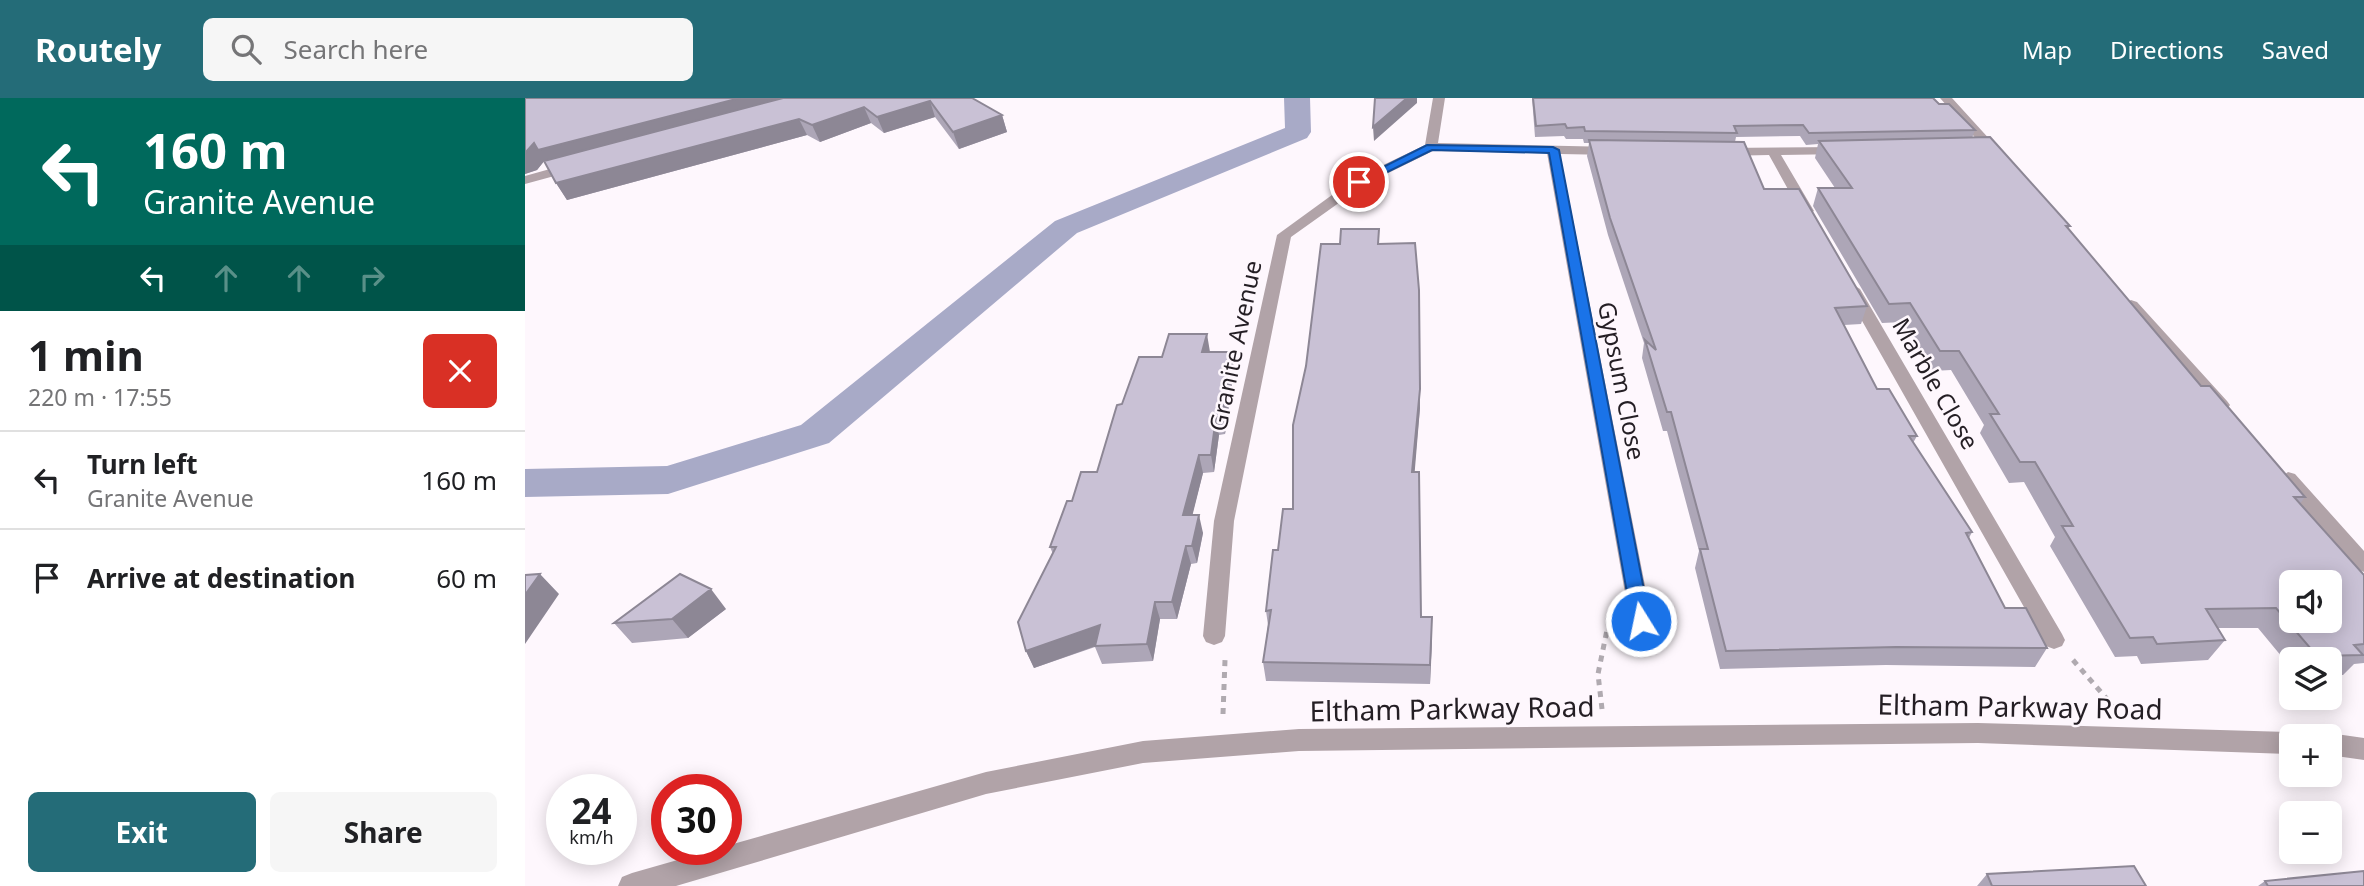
<!DOCTYPE html>
<meta charset="utf-8">
<style>
body{margin:0;font-family:"Noto Sans",sans-serif;background:#f6f6f6;color:#202124;height:100vh;display:flex;flex-direction:column;font-size:26px;white-space:nowrap}
*{box-sizing:border-box;margin:0}
p{font-size:23px;color:#757577}
.icon{flex:none;width:38px;height:38px;fill:none;stroke:currentColor;stroke-width:2;stroke-linecap:round;stroke-linejoin:round}
.map{position:relative;flex:1;overflow:hidden}
.panel{display:flex;flex-direction:column;background:#fff;width:525px}
.panel>*{flex:none}
.hud{background:#00695c;color:#fff;overflow:hidden}
.buttons{position:absolute;left:1754px;top:472px;display:grid;gap:14px}
.buttons a{display:grid;place-items:center;width:63px;height:63px;border-radius:10px;background:#fff;box-shadow:0 4px 18px #0003;font-size:35px}
.speed{position:absolute;left:21px;top:676px;display:flex;gap:14px;font-size:35px;font-weight:700;text-align:center}
.speed>*{display:grid;place-content:center;width:91px;height:91px;border-radius:50%;background:#fff;box-shadow:0 4px 18px #0003;line-height:1}
.speed small{font-size:18px;font-weight:400}
.speed .limit{border:10px solid #d22;background:#fff;color:#111}
.pin{position:absolute;display:grid;place-items:center;width:60px;height:60px;color:#fff;margin:-30px;border:4px solid #fff;border-radius:50%;box-shadow:0 2px 7px #0007}
.me{position:absolute;width:77px;margin:-38px;rotate:350deg;stroke-linejoin:round;filter:drop-shadow(0 0 5px #0008)}
.turn{display:flex;align-items:center;gap:24px;height:147px;padding:0 28px;font-size:32px}
.turn .icon{width:91px;height:91px;stroke-width:2.5}
.turn b{display:block;font-size:49px;line-height:60px}
.lanes{display:flex;align-items:center;height:66px;padding:0 28px;background:#0003;justify-content:center;gap:35px;direction:ltr}
.lanes .off{opacity:.35}
.round{display:grid;place-items:center;flex:none;width:74px;height:74px;border-radius:10px;background:#f6f6f6}
.summary{display:flex;align-items:center;justify-content:space-between;height:119px;padding:0 28px}
h1{font-size:42px;font-weight:700;line-height:52px}
.cta{display:flex;gap:14px;margin-top:auto;padding:14px 28px}
.cta a{flex:1;height:80px;border-radius:10px;background:#246c78;color:#fff;font-size:28px;font-weight:700;line-height:80px;text-align:center}
.cta a+a{background:#f6f6f6;color:#202124}
ul{padding:0;list-style:none}
li{display:flex;align-items:center;gap:21px;height:98px;padding:0 28px;border-top:2px solid #e0e0e0}
li div{flex:1}
li b{display:block;font-size:26px}
li em{font-style:normal}
header{display:flex;align-items:center;gap:42px;box-sizing:border-box;height:98px;padding:0 35px;background:#246c78;color:#fff}
header strong{font-size:33px}
nav{display:flex;gap:38px;margin-inline-start:auto;font-size:24px}
.search{width:490px;height:63px;background:#f6f6f6;display:flex;align-items:center;gap:18px;box-sizing:border-box;padding:0 24px;border-radius:10px;color:#757577;font-size:26px}
main{display:flex;flex:1;min-height:0}
.map>svg:first-child{display:block}
.lines{fill:none;stroke-linecap:round;stroke-linejoin:round}
.canal{fill:#a8aac7;fill-rule:evenodd}
.path{stroke:#b0aab0;stroke-width:5;stroke-dasharray:6 6;stroke-linecap:butt}
.minor{fill:#b1a3a8;fill-rule:evenodd}
.tertiary{fill:#b1a3a8;fill-rule:evenodd}
.wall{fill:#ada6b7}
.shaded-wall{fill:#8d8795}
.building{fill:#c9c1d5;stroke:#8d8795;stroke-width:2;fill-rule:evenodd}
.route{fill:#1a73e8;stroke:#114b97;stroke-width:2}
.labels{text-anchor:middle;stroke-width:5;stroke-linejoin:round;paint-order:stroke}
.street-label{font-size:24px;fill:#241e24;stroke:#fef7fd}
.near-street-label{font-size:28px;fill:#241e24;stroke:#fef7fd}
</style>
<header>
<strong>Routely</strong>
<div class="search"><svg class="icon" aria-label="search" viewBox="0 0 24 24"><circle cx="10" cy="10" r="6"/><path d="M15 15l6 6"/></svg>Search here</div>
<nav><a>Map</a><a>Directions</a><a>Saved</a></nav>
</header>
<main>
<section class="panel">
<div class="hud">
<div class="turn"><svg class="icon" aria-label="left" viewBox="0 0 24 24"><path d="M17 20v-9H6M10 6l-5 5 5 5"/></svg><div><b>160 m</b>Granite Avenue</div></div>
<div class="lanes"><svg class="icon" aria-label="left" viewBox="0 0 24 24"><path d="M17 20v-9H6M10 6l-5 5 5 5"/></svg><svg class="icon off" aria-label="ahead" viewBox="0 0 24 24"><path d="M12 20V5M6 11l6-6 6 6"/></svg><svg class="icon off" aria-label="ahead" viewBox="0 0 24 24"><path d="M12 20V5M6 11l6-6 6 6"/></svg><svg class="icon off" aria-label="right" viewBox="0 0 24 24"><path d="M7 20v-9h11M14 6l5 5-5 5"/></svg></div>
</div>
<div class="summary"><div><h1>1 min</h1><p>220 m · 17:55</p></div><a class="round" style="background:#d93025;color:#fff"><svg class="icon" aria-label="close" viewBox="0 0 24 24"><path d="M6 6l12 12M18 6L6 18"/></svg></a></div>
<ul>
<li><svg class="icon" aria-label="left" viewBox="0 0 24 24"><path d="M17 20v-9H6M10 6l-5 5 5 5"/></svg><div><b>Turn left</b><p>Granite Avenue</p></div><em>160 m</em></li>
<li><svg class="icon" aria-label="arrive" viewBox="0 0 24 24"><path d="M6 21V4h12l-3 4 3 4H6"/></svg><div><b>Arrive at destination</b></div><em>60 m</em></li>
</ul>
<div class="cta"><a>Exit</a><a>Share</a></div>
</section>
<div class="map">
<svg width="1839" height="788" viewBox="0 0 1839 788">
<rect width="100%" height="100%" fill="#fef7fd"/>
<g class="lines">
<path class="canal" d="M759,0H785L786,34L782,40L552,135L304,345L143,396L0,399V371L142,368L276,327L530,123L760,30Z"/>
<path class="path" d="M1548,562L1588,608
M1077,611L1073,576L1082,532L1087,528
M698,616L700,562"/>
<path class="minor" d="M908,0H920L913,45L1088,49L1094,53L1088,57L1035,56L1127,523L1124,529L1116,532L1108,529L1105,523L1022,55L908,53L839,87L766,139L709,423L700,538L697,544L689,547L681,544L678,538L689,423L752,137L829,81L900,47Z
M1415,0H1427L1478,56V62H1470Z
M1315,49L1321,53L1319,56L1256,57L1289,113L1282,117L1275,113L1244,57L1198,58L1192,54L1198,50Z
M50,64L55,65V71L0,86V78Z
M1327,186L1335,191L1537,536L1540,542L1537,548L1529,551L1521,548L1319,191Z
M1606,202L1612,204L1702,303L1705,307L1702,311H1690L1600,210L1598,207Z
M1763,374L1770,376L1839,453V474L1832,471L1756,386L1754,381Z"/>
<path class="tertiary" d="M1453,625L1766,634L1775,639H1766V656L1453,645L774,653L618,665L461,696L151,788H93L97,779L107,775L191,751H201V748L461,674L618,643L774,631Z
M1804,635L1839,640V662L1804,657V639H1795Z"/>
</g>
<path class="wall" d="M0,0H447L477,17L482,34L434,51L410,19L359,35L346,25L295,44L282,37L42,102L31,85L20,62L12,72L0,76Z
M1007,0H1408L1414,6L1450,32L1447,40L1545,128L1543,131L1676,288L1780,399L1775,406L1839,477V565L1829,566L1818,577H1804V562H1766V570L1733,530H1693L1700,542L1683,562L1616,566L1612,558L1590,559L1525,448L1530,439L1499,384L1484,385L1455,335L1459,327L1426,272L1407,273L1378,224L1357,225L1288,108L1293,90H1310L1290,60L1293,46L1281,47L1275,38L1211,39L1210,44L1239,91L1342,208L1336,226L1319,227L1352,291L1392,338L1388,345L1447,434L1444,440L1480,510L1522,550L1510,569L1361,567L1195,571L1170,470L1174,453L1142,333H1138L1117,260L1119,245L1083,137L1062,58L1064,45H1059L1058,41H1041L1039,38L1010,39Z
M854,146L895,310L889,374L896,519L907,538L905,586L741,583L738,564L743,527L741,513L753,452L768,411Z
M685,254H706L709,271L700,336L694,337L689,374L678,375L667,417L678,435L672,465L666,466L652,521H635L628,563L577,566L570,549L509,570L501,553L528,456L525,449L547,403L572,374L597,306Z
M201,511L163,540L107,545L89,525Z
M1462,776L1467,788H1452Z
M1740,783L1743,788H1733Z"/>
<path class="shaded-wall" d="M215,0H283L24,69L20,62L12,72L0,76V55L9,45Z
M882,0H892V5L849,43L848,29Z
M405,3L410,19L359,35L352,19Z
M339,9L346,25L295,44L287,27Z
M477,17L482,34L434,51L428,34Z
M274,21L282,37L42,102L31,85Z
M894,192L895,310L888,394L887,374Z
M682,236L685,254H677Z
M706,254L709,271L700,336L697,319Z
M691,319L694,337L689,374L686,357Z
M674,357L678,375L663,435L658,417Z
M674,417L678,435L672,465L667,448Z
M661,448L666,466L652,521L647,504Z
M15,476L34,496L0,546V497Z
M186,491L201,511L163,540L147,521Z
M630,504L635,521L628,563L622,546Z
M907,519V538L905,586V567Z
M575,527L582,544L509,570L501,553Z"/>
<path class="building" d="M0,0H215L13,52L9,45L0,55Z
M258,0H447L477,17L428,34L405,3L352,19L339,9L287,27L274,21L31,85L19,63Z
M850,0H882L848,29Z
M1008,0H1408L1414,6H1424L1450,32L1284,35L1278,27L1209,28L1212,35L1060,33L1059,29L1042,30L1040,26L1011,28Z
M1465,39L1545,128H1541L1676,288H1685L1780,399H1769L1839,477V546L1829,547L1838,557L1792,558L1751,510L1681,511L1700,542L1632,546L1628,539L1605,540L1537,428H1548L1510,364H1495L1465,316H1474L1434,253H1415L1385,205L1364,206L1293,90H1327L1294,43ZM1766,485H1804V523H1766Z
M1064,42L1219,44L1239,91H1274L1342,208L1310,210L1352,291H1364L1392,338H1384L1447,434L1441,435L1480,510H1501L1522,550L1371,549L1201,553L1175,451H1183L1146,314H1142L1120,242L1131,252L1085,120Z
M816,131H854L853,146L890,145L894,192L895,291L887,374H894L896,519H907L905,567L738,564L746,512L741,513L748,452H753L758,411H768V327L781,268L796,146H815Z
M644,236H682L677,254H706L697,319H691L686,357H674L658,417H674L667,448H661L647,504H630L622,546L570,548L575,527L501,553L493,524L531,449H525L542,403H547L556,374H572L592,307L597,306L614,259H637Z
M15,476L0,497V477Z
M155,476L186,491L147,521L89,525Z
M1609,768L1621,788H1467L1462,776Z
M1839,773V788H1743L1740,783Z"/>
<path class="route" d="M902,47L1028,49L1034,52L1125,523L1123,528H1110L1107,523L1024,55L907,52L838,86L828,84Z"/>
<g class="labels">
<g class="street-label">
<text transform="translate(711 248) rotate(-78)" y="8">Granite Avenue</text>
<text transform="translate(1096 283) rotate(79)" y="8">Gypsum Close</text>
<text transform="translate(1410 286) rotate(60)" y="8">Marble Close</text>
</g>
<g class="near-street-label">
<text transform="translate(1495 609) rotate(1)" y="10">Eltham Parkway Road</text>
<text transform="translate(927 611) rotate(-1)" y="10">Eltham Parkway Road</text>
</g>
</g>
</svg>
<div class="buttons">
<a><svg class="icon" aria-label="sound" viewBox="0 0 24 24"><path d="M4 9h4l5-4v14l-5-4H4zM17 9q2 3 0 6"/></svg></a>
<a><svg class="icon" aria-label="layers" viewBox="0 0 24 24"><path d="M12 4l9 5-9 5-9-5zM3 14l9 5 9-5"/></svg></a>
<a>+</a>
<a>−</a>
</div>
<div class="speed"><div>24<small>km/h</small></div><div class="limit">30</div></div>
<div class="pin" style="left:834px;top:84px;background:#d93025"><svg class="icon" aria-label="arrive" viewBox="0 0 24 24"><path d="M6 21V4h12l-3 4 3 4H6"/></svg></div>
<svg class="me" style="left:1116px;top:523px" viewBox="-20 -20 40 40"><circle r="17" fill="#1a73e8" stroke="#fff" stroke-width="3"/><path d="M0-11L8 9 0 5-8 9z" fill="#fff"/></svg>
</div>
</main>
